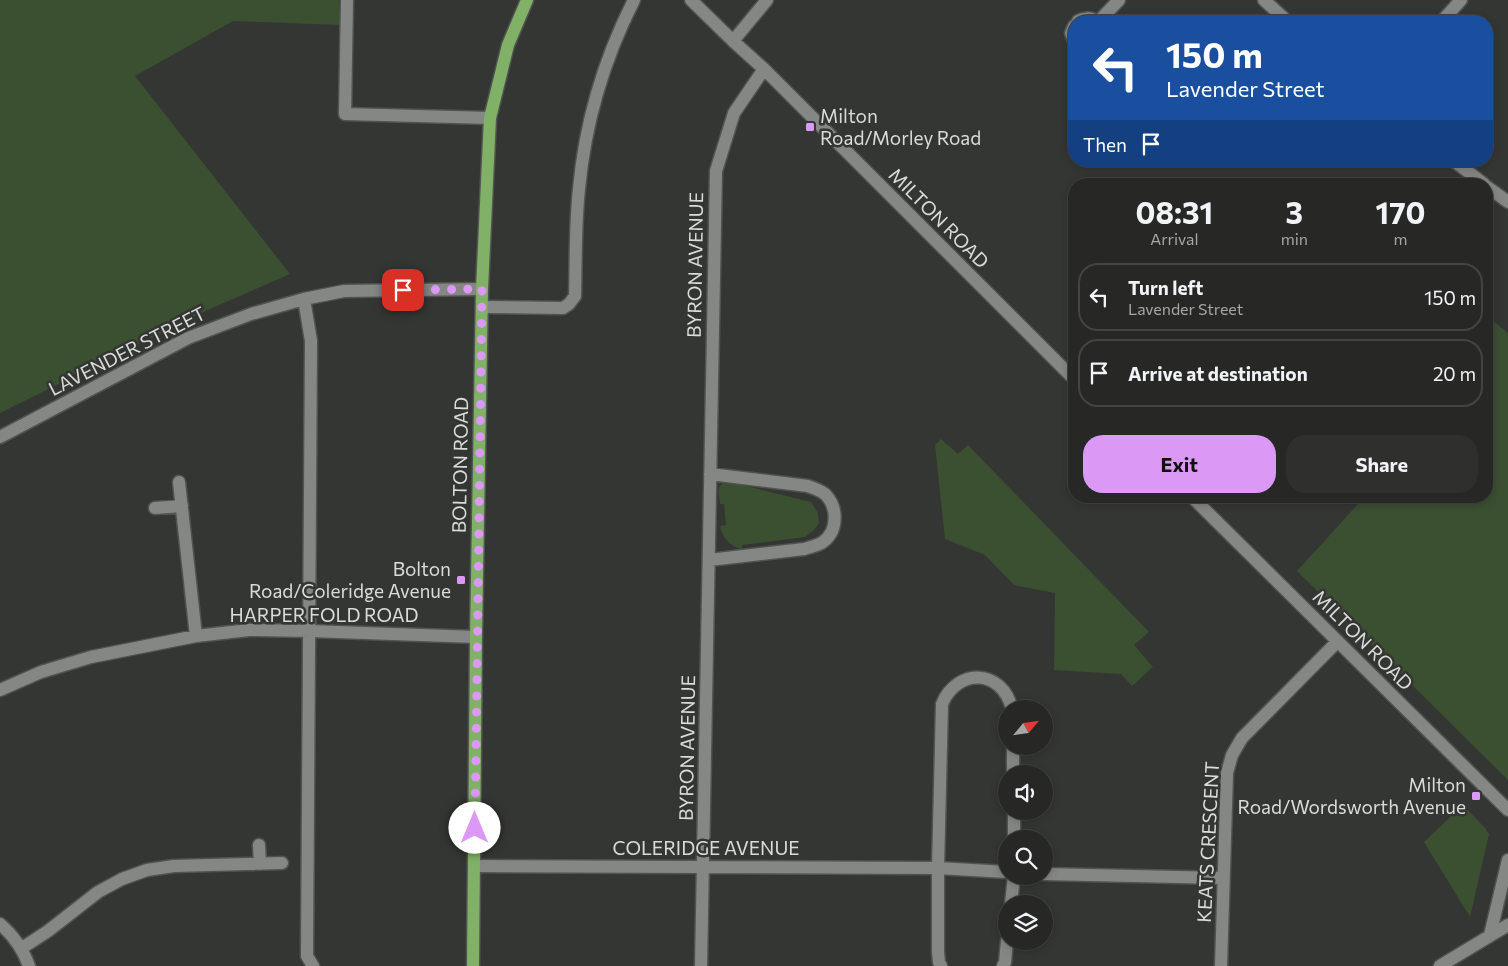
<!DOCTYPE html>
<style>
body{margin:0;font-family:Commissioner,sans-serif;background:#2f302e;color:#f1f3f6;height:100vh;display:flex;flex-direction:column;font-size:19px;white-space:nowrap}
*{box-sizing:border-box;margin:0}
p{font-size:16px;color:#a4a6a7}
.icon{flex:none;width:28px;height:28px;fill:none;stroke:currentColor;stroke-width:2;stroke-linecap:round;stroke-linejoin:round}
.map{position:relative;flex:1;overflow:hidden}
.panel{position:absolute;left:1068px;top:178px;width:425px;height:325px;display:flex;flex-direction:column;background:#272826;border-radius:20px;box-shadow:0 2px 8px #0003,0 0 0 1px #434443}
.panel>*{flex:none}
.banner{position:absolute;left:1068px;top:15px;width:425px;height:152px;border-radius:20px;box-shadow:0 2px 8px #0003,0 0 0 1px #434443;background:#1a4fa0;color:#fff;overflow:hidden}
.needle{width:32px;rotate:61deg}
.controls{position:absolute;left:998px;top:700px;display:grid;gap:10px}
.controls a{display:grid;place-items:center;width:55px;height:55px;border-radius:50%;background:#272826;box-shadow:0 2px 8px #0003,0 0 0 1px #434443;font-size:25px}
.pin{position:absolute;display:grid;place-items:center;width:42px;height:42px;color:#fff;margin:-21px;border-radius:10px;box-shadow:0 2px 8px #0006}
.me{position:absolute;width:55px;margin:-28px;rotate:0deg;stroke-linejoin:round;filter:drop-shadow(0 0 4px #0008)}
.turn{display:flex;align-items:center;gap:18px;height:105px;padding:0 15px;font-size:22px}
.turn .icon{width:65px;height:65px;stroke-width:2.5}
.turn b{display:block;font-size:35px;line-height:42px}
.then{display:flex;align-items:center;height:48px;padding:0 15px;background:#0003;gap:10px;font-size:19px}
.eta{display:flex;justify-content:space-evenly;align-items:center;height:85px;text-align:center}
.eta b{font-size:30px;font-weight:700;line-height:35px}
.primary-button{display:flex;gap:10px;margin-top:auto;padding:10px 15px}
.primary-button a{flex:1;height:58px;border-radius:20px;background:#db99f5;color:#111;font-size:20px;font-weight:700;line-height:58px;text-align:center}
.primary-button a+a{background:#2f302e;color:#f1f3f6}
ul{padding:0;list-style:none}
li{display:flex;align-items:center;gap:15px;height:68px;margin:0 10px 8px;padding:0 5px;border:2px solid #434443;border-radius:20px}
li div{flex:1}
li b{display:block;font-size:19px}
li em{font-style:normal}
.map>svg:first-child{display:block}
.green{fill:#3b4f31}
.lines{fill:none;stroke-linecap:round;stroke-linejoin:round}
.minor-casing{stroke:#515350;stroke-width:15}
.major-casing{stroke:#515350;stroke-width:15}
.minor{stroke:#848783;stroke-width:12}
.major{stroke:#81b166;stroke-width:12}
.route{stroke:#db99f5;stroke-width:9;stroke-dasharray:0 16.2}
.poi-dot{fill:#db99f5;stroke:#343633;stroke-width:2}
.labels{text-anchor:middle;stroke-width:5;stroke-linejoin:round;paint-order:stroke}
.poi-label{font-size:19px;fill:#dadcd9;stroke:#343633;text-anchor:end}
.street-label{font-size:19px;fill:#dadcd9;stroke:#343633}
</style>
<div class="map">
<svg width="1508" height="966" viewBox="0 0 1508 966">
<rect width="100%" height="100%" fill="#343633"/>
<path class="green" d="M0,0H339V25L233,21L135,76L290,274L210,309L0,413Z
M1486,316L1508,333V780L1297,571L1359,503L1353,496H1486Z
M941,439L958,454L968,445L1149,632L1134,645L1153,667L1132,686L1121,674L1054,670L1055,593L1014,585L985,555L945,539L935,445Z
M726,481L811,502L818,513L819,523L814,530L805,537L742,545V549C729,546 723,538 720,526L726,525L724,504H720C719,493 715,487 726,481Z
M1463,805L1485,828L1489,834L1470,917L1424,842Z"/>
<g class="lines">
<g class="minor-casing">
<path id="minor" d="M347,0L345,114L490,118
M691,0L733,41L764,69L1074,379
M1264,0L1287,21
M1078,21C1083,18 1090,17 1096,21
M1099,21L1119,0
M1442,21L1461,0
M1074,26L1071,33L1074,41
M733,41L767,0
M1454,161L1484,184
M1486,186L1508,202
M304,299L311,341L307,956L313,966
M482,307L563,308L569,304L575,296C576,261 575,225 579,189C585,124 604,59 634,0
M0,437L188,338L251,314L304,299L344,291L482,289
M179,482L196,636
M1191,496L1508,810
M155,508L182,506
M709,560L804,549C810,547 817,546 823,542C838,531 838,508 826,495C821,490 815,489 808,486L710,474
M0,690L41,672L91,657L196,636L249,630L310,631L476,637
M1013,746V774
M1014,811V839
M259,845L260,864
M475,866L938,868L1006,872
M1044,874L1223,878
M1011,904L1014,876
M0,924C14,936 23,949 29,966
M1490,935L1508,860
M22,948L48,931L98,892L122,879L147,870L174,866L282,863
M701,966L716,171L734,113L764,69
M941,966L939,962L938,952V868L942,704C957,668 1002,668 1012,709
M1003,966L1005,962L1007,941
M1221,966L1227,773L1232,755L1242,738L1337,642
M1440,966L1508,925"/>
</g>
<g class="major-casing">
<path id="major" d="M473,966L476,637L482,289L490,118L508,45L527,0"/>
</g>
<use href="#minor" class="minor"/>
<use href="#major" class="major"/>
</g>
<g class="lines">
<path class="route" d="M403,290L482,289L475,828"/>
</g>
<g class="poi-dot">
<rect x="805" y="122" width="10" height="10" rx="2.5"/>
<rect x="456" y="575" width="10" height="10" rx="2.5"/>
<rect x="1471" y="791" width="10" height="10" rx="2.5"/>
</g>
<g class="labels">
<g class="poi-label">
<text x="820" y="123" text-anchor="start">Milton<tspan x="820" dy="22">Road/Morley Road</tspan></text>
<text x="451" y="576">Bolton<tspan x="451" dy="22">Road/Coleridge Avenue</tspan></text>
<text x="1466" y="792">Milton<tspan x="1466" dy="22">Road/Wordsworth Avenue</tspan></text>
</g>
<g class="street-label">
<text transform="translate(939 218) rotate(45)" y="7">MILTON ROAD</text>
<text transform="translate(695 265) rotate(-89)" y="7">BYRON AVENUE</text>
<text transform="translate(127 351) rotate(-27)" y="7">LAVENDER STREET</text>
<text transform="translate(460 465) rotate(-89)" y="7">BOLTON ROAD</text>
<text x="324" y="622">HARPER FOLD ROAD</text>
<text transform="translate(1363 640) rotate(45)" y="7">MILTON ROAD</text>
<text transform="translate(687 748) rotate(-89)" y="7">BYRON AVENUE</text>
<text transform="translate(1208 842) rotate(-87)" y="7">KEATS CRESCENT</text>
<text x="706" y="855">COLERIDGE AVENUE</text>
</g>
</g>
</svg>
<div class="controls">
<a><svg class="needle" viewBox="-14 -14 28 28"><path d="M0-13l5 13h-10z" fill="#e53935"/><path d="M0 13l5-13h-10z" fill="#a4a6a7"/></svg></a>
<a><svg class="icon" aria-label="sound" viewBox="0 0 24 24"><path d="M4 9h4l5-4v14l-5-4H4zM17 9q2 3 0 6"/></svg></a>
<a><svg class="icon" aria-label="search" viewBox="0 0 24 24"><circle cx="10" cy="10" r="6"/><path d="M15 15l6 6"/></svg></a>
<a><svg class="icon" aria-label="layers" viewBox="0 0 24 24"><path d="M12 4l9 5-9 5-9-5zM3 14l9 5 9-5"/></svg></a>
</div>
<div class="pin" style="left:403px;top:290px;background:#d93025"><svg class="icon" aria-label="arrive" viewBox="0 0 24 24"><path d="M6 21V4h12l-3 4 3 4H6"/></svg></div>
<svg class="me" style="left:475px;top:828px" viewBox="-20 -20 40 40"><circle r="19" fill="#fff"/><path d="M0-13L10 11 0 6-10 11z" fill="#db99f5"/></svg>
<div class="banner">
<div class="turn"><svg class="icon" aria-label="left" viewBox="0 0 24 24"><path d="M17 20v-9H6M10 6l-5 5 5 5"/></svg><div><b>150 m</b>Lavender Street</div></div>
<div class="then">Then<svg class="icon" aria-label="arrive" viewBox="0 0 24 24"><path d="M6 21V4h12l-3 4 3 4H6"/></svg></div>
</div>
<section class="panel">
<div class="eta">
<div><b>08:31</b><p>Arrival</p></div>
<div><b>3</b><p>min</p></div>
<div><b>170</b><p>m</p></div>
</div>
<ul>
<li><svg class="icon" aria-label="left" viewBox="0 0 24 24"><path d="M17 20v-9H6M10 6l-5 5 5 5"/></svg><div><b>Turn left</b><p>Lavender Street</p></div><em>150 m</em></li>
<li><svg class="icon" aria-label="arrive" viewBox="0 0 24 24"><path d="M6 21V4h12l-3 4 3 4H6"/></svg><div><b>Arrive at destination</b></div><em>20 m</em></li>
</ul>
<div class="primary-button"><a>Exit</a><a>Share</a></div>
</section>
</div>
